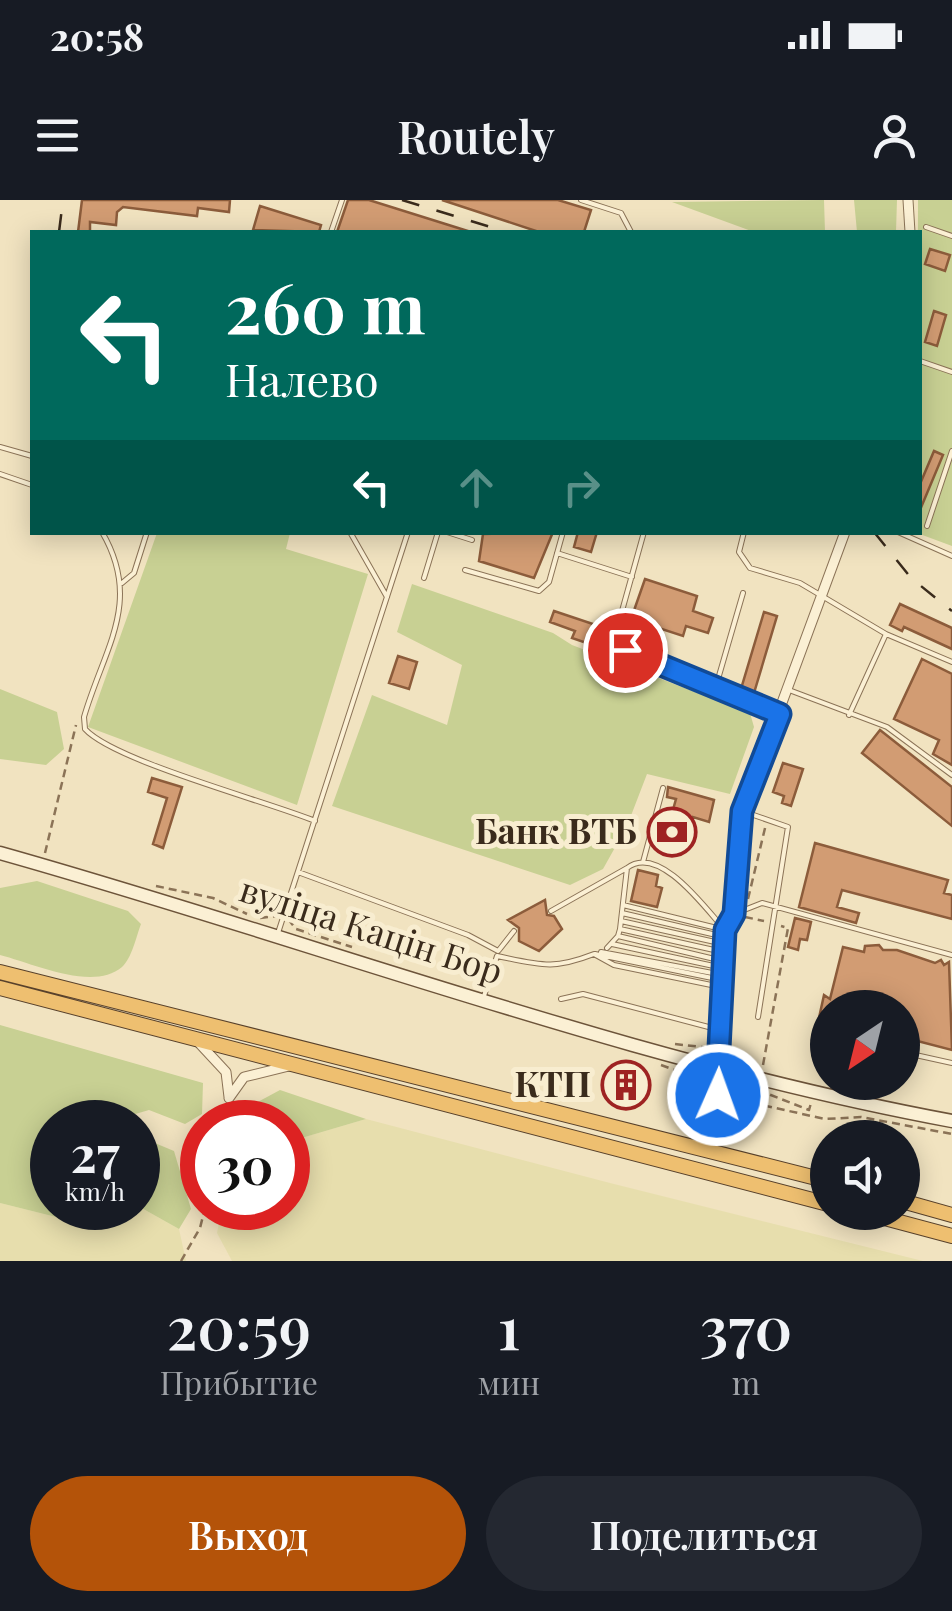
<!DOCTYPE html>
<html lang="ru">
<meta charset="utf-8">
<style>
body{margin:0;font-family:"Playfair Display",serif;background:#242831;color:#f1f3f6;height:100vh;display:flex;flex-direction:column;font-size:38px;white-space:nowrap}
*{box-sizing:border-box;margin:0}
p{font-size:32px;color:#9ea1a6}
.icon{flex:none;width:55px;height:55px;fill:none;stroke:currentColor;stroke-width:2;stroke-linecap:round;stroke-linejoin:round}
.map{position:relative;height:1061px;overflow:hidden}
.details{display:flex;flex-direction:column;background:#171b24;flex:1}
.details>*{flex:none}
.guide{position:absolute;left:30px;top:30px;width:892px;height:305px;border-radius:0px;box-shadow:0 5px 25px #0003;background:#00695c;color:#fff;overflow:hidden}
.needle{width:65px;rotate:215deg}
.buttons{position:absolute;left:810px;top:790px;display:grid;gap:20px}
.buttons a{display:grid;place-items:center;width:110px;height:110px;border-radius:50%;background:#171b24;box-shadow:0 5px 25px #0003;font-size:50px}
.speed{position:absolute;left:30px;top:900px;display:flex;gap:20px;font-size:50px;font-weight:700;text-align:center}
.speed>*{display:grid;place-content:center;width:130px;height:130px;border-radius:50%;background:#171b24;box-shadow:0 5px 25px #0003;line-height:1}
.speed small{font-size:25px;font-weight:400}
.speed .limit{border:15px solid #d22;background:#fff;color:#111}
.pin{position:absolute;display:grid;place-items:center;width:85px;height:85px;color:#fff;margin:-42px;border:5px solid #fff;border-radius:50%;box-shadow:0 2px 10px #0007}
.me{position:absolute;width:110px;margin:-55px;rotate:2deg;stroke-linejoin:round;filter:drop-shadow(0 0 8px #0008)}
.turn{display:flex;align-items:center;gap:35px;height:210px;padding:0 30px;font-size:45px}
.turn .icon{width:130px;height:130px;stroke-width:2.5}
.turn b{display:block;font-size:70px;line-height:85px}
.lanes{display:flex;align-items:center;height:95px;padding:0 30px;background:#0003;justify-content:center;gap:50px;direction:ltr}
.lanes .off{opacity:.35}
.eta{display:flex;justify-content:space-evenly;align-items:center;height:170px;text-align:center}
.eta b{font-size:60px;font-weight:600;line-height:70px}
.cta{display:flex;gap:20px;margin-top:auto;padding:20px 30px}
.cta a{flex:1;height:115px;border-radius:60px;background:#b45309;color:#fff;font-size:40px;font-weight:600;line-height:115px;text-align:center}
.cta a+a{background:#242831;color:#f1f3f6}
.status{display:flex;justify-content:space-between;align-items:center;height:70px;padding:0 50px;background:#171b24;direction:ltr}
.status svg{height:28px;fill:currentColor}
header{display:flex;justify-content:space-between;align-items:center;height:130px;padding:0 30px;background:#171b24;font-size:45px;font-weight:600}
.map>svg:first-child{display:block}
.farmland{fill:#e7dead}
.green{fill:#c8d093}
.building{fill:#d29c73;stroke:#8c5c3b;stroke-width:2.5}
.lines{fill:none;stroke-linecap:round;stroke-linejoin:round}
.service-casing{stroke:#8b7357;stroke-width:6}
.minor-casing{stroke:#8b7357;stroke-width:11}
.secondary-casing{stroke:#6d543a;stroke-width:15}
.trunk-casing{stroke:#58412b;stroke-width:16}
.path{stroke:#8b7357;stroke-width:2.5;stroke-dasharray:8 5;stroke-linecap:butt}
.service{stroke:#fbf0d4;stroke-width:4}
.minor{stroke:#fbf0d4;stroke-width:9}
.secondary{stroke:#fbf0d4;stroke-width:12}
.trunk{stroke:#eebf70;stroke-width:14}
.rail{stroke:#3a2b1c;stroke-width:2.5;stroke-dasharray:18 18;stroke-linecap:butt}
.route-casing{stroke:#114b97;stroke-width:25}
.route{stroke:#1a73e8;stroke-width:18}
.labels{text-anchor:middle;stroke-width:10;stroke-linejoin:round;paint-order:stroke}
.poi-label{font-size:35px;font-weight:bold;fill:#3a2b1c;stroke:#f8edd0;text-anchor:end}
.street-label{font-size:35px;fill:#3a2b1c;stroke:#f8edd0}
</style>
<div class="status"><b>20:58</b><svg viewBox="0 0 49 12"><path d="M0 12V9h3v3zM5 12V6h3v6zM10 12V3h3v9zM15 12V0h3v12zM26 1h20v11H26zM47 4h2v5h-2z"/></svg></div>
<header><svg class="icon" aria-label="menu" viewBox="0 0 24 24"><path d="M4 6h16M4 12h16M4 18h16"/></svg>Routely<svg class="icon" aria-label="person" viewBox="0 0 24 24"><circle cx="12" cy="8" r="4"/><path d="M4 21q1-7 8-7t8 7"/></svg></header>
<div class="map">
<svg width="952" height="1061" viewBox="0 0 952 1061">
<rect width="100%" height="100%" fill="#f1e3c0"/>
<path class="farmland" d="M366,919L610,983L923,1061H232L217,1033L222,1008H288V942Z
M0,1003L68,1020L138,1006L179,1029L186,1061H0Z"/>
<path class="green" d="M824,0L825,32H754L672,2Z
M854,0H897L896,32H857Z
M918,0H952V346L917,333Z
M157,333H290L286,349L368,374L297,605L88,527Z
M412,384L553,433L572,445L750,513L754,527L730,594L647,574L627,626L603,669L570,685L332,606L372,495L447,525L462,465L397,432Z
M0,489L57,512L64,549L46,565L0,559Z
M37,681L128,711L141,724C136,737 132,758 122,767C93,792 32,763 0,755V688Z
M0,825L203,883L202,914L185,924L149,910L125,917L127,922H52V1008H119L68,1020L0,1003Z
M280,890L366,919L288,942V922H242L254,904Z
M138,936L174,951L191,1009L179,1029L138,1006Z"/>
<path class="building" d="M82,0H230L229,12L198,8L197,16L123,7L117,12L116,25L90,22V32H78Z
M348,0H369L471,32H337Z
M442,0H558L591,10L584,32H539Z
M260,6L321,25L319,32L253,30Z
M930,49L950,55L945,71L925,64Z
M934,111L946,115L937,146L925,142Z
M934,251L943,255L920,310V284Z
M553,332L534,378L479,361L483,334Z
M578,332H597L591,352L574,347Z
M645,379L697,396L693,411L713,418L708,433L686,426L683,436L631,419Z
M900,404L952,428V449L904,427L902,431L890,425Z
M554,411L605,428L598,447L572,438L575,431L550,422Z
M764,412L777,416L754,493L741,489Z
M398,456L417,462L409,489L389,483Z
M922,459L952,474V565L933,554L939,540L894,519Z
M880,530L952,587V626L862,553Z
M783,563L803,569L791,606L782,603L784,596L773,592Z
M152,578L182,587L163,648L153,644L167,598L148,592Z
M668,587L714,600L709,622L693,617L686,641L666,635L676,599L667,597Z
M815,643L948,680L944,693L952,695V719L842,690L837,707L859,713L856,723L799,707Z
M638,670L658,675L656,686L662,688L657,707L631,701Z
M545,700L547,715L554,716L562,729L539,751L519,741V728L508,720Z
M795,718L811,722L807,740L800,739L798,750L788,747Z
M879,745L883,750H897L935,763L941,760L944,765L949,762L952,850L902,837V808H828V829L817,827L824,795L830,799L843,747L864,752L865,746Z"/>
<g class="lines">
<g class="service-casing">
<path id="service" d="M581,0L621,13L631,32
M926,27L952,36
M331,32L342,0
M920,161L952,172
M0,247L32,256
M0,274L32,285
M927,326L952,251
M102,332C143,402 104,448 84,517L85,529C114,561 266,601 315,621
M350,332L387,397
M447,332L472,340
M644,332L615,436L616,444L625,450L716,486L743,393
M744,332L739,352L750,368L800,383L886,434
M898,332L952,356
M557,353L632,377
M465,370L539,391L549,382L563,332
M424,378L438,332
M122,383L134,373L147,332
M716,486L775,512
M789,490L887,527L952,575
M849,515L886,434L952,462
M742,611L788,627L758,817
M643,662L663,588
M298,672L468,735L498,751
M623,705L725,730
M551,711L627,668
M622,713L725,737
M734,714L762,703L952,755
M621,721L724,744
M620,729L627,668C659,643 706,709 725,730
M278,733L408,332
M618,736L620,729L723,752
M612,744L723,768
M607,748L618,736L723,761
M499,750L514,731
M601,752L723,775
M595,754L722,780
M484,796L497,756C541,765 553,770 594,754L614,765L721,787
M561,799L583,794L720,830
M902,852L952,863"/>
</g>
<g class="minor-casing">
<path id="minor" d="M908,0L910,32
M200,844L226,872L229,897
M229,898L244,877L289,866
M706,949L722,872L719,848L724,744L734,714L742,611L845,332"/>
</g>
<g class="secondary-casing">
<path id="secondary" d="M0,653C317,742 628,861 952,921"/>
</g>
<g class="trunk-casing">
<path id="trunk" d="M0,772L828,981
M0,788L828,1004
M902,1001L952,1015
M862,1012L952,1036"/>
</g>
<path class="path" d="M45,653L76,525
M156,686L213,698L247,714
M748,699L766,624
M745,717L764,721
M260,718L276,716
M288,719L296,729L352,747
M675,844L711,848
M661,865L691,876L699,889L708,892
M763,865L788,728L781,726
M758,890L809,910L811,903
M726,897L825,919L861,917L952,934
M223,922L226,909
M181,1061L200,1028L205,1008"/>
<use href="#service" class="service"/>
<use href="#minor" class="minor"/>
<use href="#secondary" class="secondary"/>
<use href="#trunk" class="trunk"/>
<path class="rail" d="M402,0L507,32
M59,32L63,0
M874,332L911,378L952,411"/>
</g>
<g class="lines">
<g class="route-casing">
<path id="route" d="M625,450L780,514L742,611L734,714L725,730L719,848L722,872L718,895"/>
</g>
<use href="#route" class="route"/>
</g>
<defs>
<g id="bank-ring" transform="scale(2.5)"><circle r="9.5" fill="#f8edd0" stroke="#9e2322" stroke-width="1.5"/><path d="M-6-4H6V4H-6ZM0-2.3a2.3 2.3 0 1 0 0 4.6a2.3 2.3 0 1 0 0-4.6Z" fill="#9e2322"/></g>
<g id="building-ring" transform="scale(2.5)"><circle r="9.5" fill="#f8edd0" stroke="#9e2322" stroke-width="1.5"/><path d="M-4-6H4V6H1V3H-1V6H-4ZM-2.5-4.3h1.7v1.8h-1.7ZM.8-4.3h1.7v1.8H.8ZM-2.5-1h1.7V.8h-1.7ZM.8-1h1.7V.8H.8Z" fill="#9e2322"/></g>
</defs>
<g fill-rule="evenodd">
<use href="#bank-ring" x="672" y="632"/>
<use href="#building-ring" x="626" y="885"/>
</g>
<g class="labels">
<g class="poi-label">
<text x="637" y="644">Банк ВТБ</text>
<text x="591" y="897">КТП</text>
</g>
<g class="street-label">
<text transform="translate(371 731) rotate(18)" y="12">вуліца Кацін Бор</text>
</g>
</g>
</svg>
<div class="buttons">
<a><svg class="needle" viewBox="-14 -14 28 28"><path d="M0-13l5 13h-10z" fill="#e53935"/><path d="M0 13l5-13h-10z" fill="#9ea1a6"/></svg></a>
<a><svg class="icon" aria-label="sound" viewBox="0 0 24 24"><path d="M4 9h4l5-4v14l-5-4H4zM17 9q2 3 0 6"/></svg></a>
</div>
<div class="speed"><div>27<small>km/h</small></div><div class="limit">30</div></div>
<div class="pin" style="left:625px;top:450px;background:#d93025"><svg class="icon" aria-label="arrive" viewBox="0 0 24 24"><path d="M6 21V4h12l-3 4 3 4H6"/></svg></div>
<svg class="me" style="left:718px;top:895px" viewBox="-20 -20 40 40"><circle r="17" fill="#1a73e8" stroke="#fff" stroke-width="3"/><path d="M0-11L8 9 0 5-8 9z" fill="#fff"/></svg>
<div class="guide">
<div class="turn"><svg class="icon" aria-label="left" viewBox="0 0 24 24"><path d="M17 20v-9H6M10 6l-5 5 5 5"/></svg><div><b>260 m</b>Налево</div></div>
<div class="lanes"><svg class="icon" aria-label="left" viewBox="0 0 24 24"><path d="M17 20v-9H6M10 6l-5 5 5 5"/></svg><svg class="icon off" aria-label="ahead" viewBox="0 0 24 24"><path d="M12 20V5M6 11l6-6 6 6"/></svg><svg class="icon off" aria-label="right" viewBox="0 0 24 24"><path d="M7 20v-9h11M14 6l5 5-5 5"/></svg></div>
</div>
</div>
<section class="details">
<div class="eta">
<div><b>20:59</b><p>Прибытие</p></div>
<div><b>1</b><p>мин</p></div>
<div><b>370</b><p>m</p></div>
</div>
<div class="cta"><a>Выход</a><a>Поделиться</a></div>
</section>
